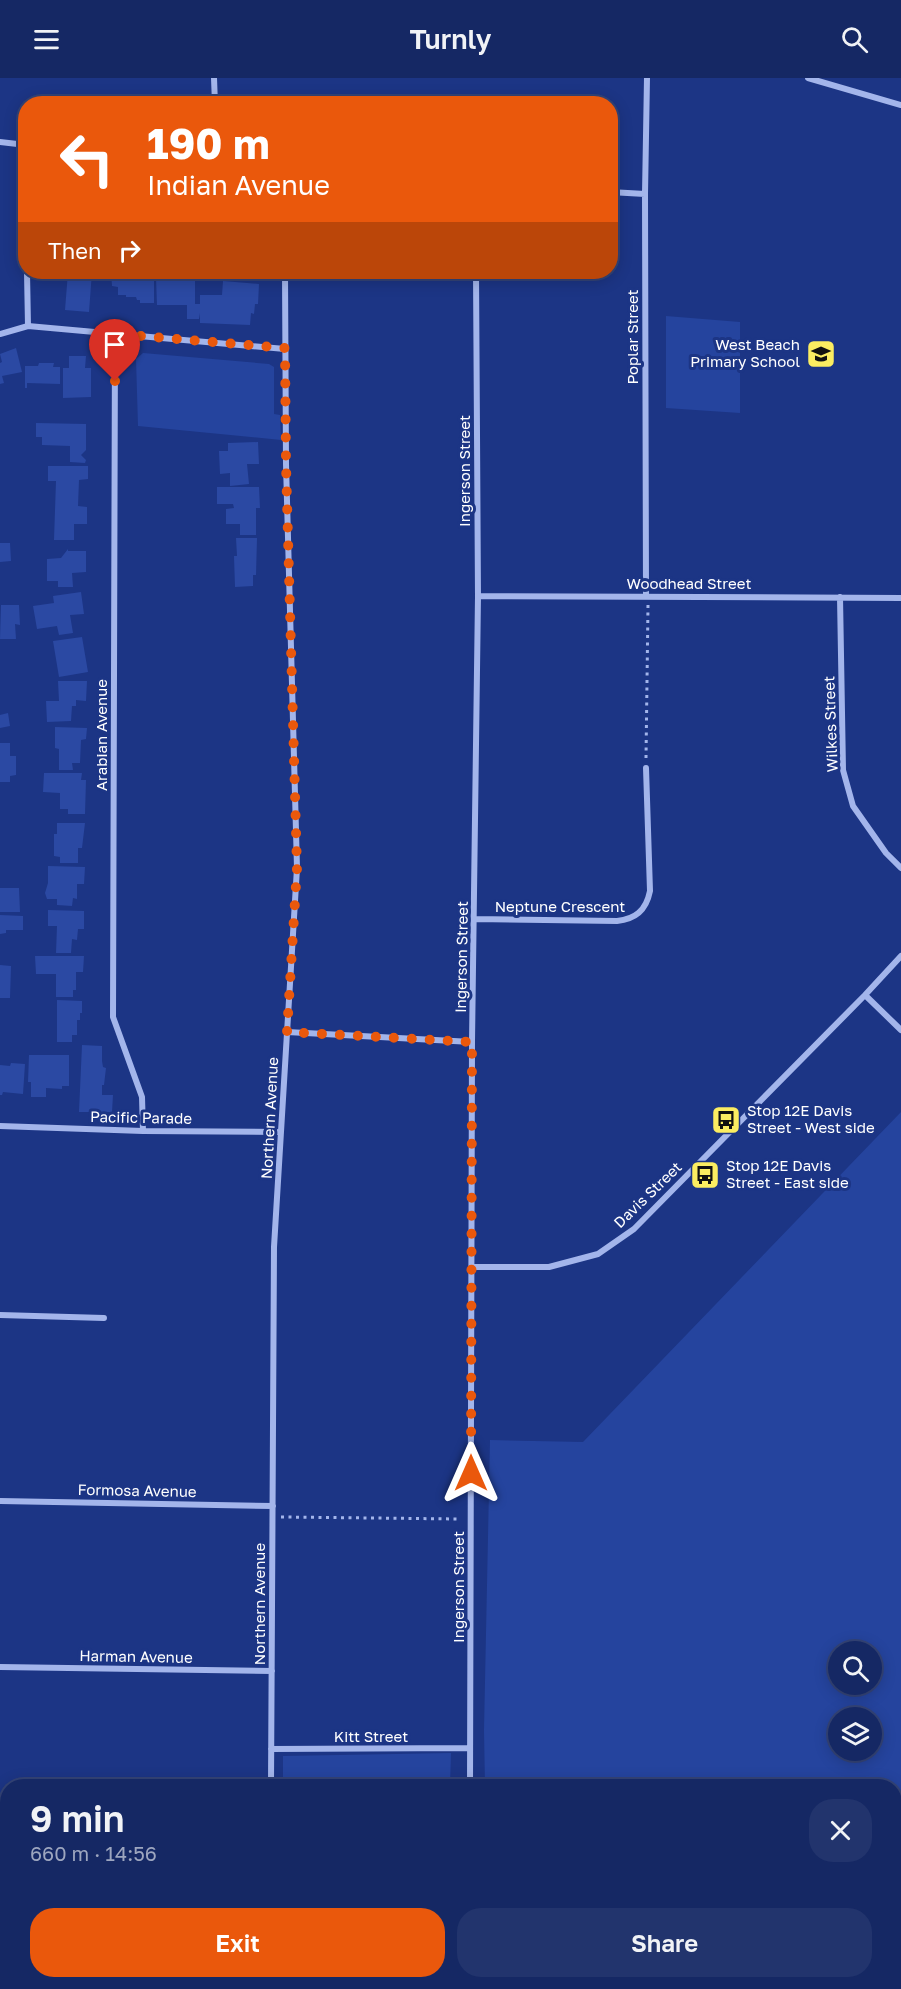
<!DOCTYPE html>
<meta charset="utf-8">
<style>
body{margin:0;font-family:"Golos Text",sans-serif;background:#22346d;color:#f1f3f6;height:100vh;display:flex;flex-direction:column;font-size:22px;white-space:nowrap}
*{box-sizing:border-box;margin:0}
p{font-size:20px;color:#9da6bf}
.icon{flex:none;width:33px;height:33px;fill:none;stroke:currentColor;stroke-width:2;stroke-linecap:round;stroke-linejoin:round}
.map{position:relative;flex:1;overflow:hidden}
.sheet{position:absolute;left:0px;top:1701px;width:902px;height:210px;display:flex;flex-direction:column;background:#152864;border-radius:24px 24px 0 0;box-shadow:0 3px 15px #0003,0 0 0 2px #344478}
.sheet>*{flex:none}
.guide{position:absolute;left:18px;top:18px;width:600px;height:183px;border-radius:24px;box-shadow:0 3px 15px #0003,0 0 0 2px #344478;background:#ea580c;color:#fff;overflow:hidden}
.controls{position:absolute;left:828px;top:1563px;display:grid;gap:12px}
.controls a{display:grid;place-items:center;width:54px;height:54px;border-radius:50%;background:#152864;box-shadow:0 3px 15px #0003,0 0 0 2px #344478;font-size:30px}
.pin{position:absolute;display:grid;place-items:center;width:51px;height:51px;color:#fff;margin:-62px -26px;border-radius:50% 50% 50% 0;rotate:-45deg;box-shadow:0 0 6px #0007}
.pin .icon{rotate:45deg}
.me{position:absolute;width:66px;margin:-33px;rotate:0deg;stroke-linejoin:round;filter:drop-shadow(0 0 4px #0008)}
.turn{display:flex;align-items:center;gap:21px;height:126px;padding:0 30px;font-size:27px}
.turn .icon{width:78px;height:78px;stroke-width:2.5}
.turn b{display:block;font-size:42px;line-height:51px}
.then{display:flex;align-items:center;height:57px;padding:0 30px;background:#0003;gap:12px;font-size:22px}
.round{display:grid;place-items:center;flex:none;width:63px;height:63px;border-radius:24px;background:#22346d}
.summary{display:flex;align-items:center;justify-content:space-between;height:102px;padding:0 30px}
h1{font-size:36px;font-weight:600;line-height:45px}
.action{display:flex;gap:12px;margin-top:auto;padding:12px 30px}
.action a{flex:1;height:69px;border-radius:24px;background:#ea580c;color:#fff;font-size:24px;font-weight:600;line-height:69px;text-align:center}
.action a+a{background:#22346d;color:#f1f3f6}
header{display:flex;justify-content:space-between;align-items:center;height:78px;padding:0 30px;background:#152864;font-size:27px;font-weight:600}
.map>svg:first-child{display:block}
.green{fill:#25449e;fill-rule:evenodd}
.building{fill:#2b49a3}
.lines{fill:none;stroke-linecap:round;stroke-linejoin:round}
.path{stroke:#a3b5eb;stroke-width:3;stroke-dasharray:3 4.5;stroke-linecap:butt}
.minor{stroke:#a3b5eb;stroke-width:6}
.route{stroke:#ea580c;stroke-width:10;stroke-dasharray:0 18}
.labels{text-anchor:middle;stroke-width:6;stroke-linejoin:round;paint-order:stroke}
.street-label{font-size:15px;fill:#fff;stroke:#1c3585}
.poi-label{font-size:15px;fill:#fff;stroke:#1c3585;text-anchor:start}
</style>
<header><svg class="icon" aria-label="menu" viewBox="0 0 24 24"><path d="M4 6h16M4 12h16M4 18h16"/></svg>Turnly<svg class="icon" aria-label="search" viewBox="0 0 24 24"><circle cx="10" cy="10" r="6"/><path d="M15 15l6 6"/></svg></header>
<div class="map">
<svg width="901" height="1911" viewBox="0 0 901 1911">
<rect width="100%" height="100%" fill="#1c3585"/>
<path class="green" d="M666,238L740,244V335L666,330Z
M143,275L269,286L274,289V336L280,337L281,362L138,348L136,281Z
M901,1034V1911L527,1909L518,1904H894V1708H485L484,1652L490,1362L583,1364ZM838,1574H872V1606H838ZM838,1640H872V1672H838Z
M451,1675L450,1708H283V1678Z
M278,1904H449V1911H278Z"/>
<path class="building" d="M68,194H92L89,234L65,232Z
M111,194H132V197H151V195H154V225H140V222H137L136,219H126V217H118V209L112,208Z
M235,194H255L254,200H235Z
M156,200H195V226H200V217H222L223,203L259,206L258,226H255L254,236L251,235L250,247L200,245V235L199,241H187V227H157Z
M16,270L22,294L2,298L4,305L0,306V285L2,284L0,276Z
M69,278H86L85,290H91V319L63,320V290H69Z
M39,285H54L53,289H60V306L27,305V310H25V288H38Z
M36,345L86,346V372L81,377L86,382L85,385L70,384V368L42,367V359H36Z
M258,364L259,386H247L249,406L230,408V395L220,396L219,373H228V365Z
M48,388H88V401L79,402L78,428L87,429V446H74V462H54L56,403H48Z
M217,409H259L260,430H256V457H240V446H226V431L234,430L233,426H217Z
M236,460H257L256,497H253V508L235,509L234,478H237Z
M0,465H10L11,483L0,484Z
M68,471V473H86V494L72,495L73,509H58V503H47V481L61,480Z
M81,514L84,536L70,537L73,555L59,557L57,548L37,551L33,528L54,525L53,518Z
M1,527H19L20,547L15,546L16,561H0Z
M82,559L88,594L59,599L53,563Z
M58,603H87L86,623L76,622V628H72L71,643L47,644L46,623H59Z
M8,635L10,648L0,650V637Z
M55,649L87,650L86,661L81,662L80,685H72L73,692H59V671L55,670Z
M0,665H10V678H16V697L10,698V704H0Z
M44,695H82L81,702H86L85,736H68V731H60V715L43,714Z
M57,745H85L82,770H78V785H60V779L54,778V756H57Z
M48,788L85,789L84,806H77V821L73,820L72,828L57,827V821H47L45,815L48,805Z
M0,810H19L20,834H0Z
M48,832L84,833V851H78L77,862L72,861L71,875H56L57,848H48Z
M0,837L23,838V852H6V855L0,856Z
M35,878H84L83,894H76V912H73V919H56V896H36Z
M0,887L11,888L10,920H0Z
M57,922L82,923V935H80V942H77V957H72V964H57Z
M82,967L102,968V983L103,989L106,990L104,1007H102V1017H113L112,1034H79Z
M29,977H69V1008H62V1011L46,1010V1019H31V1004H28Z
M11,985L25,986L23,1016L3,1014L2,1017H0V987L10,988Z"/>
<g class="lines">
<path class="path" d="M646,680L648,527
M281,1439L460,1441"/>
<path class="minor" d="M214,0L215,26
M808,0L901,27
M0,64L26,67
M610,114L645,116
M27,194L28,248L285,271
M0,256L28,248
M115,256L113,939L142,1019L143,1053
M478,518L901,520
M646,518L645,116L647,0
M840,519L843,692L853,728L886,775L901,790
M475,841L617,843C635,841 646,833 650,813L646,690
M865,917L901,952
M287,954L472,964
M0,1048L143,1053L281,1054
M472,1189H549L598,1176L634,1151L865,917L901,878
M0,1237L104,1240
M0,1423L273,1428
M0,1589L272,1593
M271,1671L470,1670
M271,1708L274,1169L297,790L286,386L285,194
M470,1708L472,964L478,518L476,194
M0,1766L8,1770
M468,1911V1904"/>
</g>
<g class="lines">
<path class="route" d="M115,303L116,256L285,270L286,386L297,790L287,954L472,964L471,1395"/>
</g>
<defs>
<g id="school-square" transform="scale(1.5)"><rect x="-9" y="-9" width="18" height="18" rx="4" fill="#fbed61" stroke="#1c3585"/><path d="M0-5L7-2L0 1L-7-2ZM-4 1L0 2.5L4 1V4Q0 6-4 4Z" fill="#111"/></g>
<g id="bus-square" transform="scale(1.5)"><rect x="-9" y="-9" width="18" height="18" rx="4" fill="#fbed61" stroke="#1c3585"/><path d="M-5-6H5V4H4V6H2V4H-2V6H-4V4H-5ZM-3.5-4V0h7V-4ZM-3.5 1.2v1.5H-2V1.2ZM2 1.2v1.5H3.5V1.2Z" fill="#111"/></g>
</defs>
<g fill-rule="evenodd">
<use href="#school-square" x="821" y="276"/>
<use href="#bus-square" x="726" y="1042"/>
<use href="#bus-square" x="705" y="1097"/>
</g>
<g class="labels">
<g class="street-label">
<text transform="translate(633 259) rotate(-90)" y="5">Poplar Street</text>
<text transform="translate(465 393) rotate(-90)" y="5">Ingerson Street</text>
<text x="689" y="511">Woodhead Street</text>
<text transform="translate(831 646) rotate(-92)" y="5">Wilkes Street</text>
<text transform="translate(102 657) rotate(-90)" y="5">Arabian Avenue</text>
<text x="560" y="834">Neptune Crescent</text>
<text transform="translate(462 879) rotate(-89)" y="5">Ingerson Street</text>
<text transform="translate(141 1040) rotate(1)" y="5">Pacific Parade</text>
<text transform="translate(270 1040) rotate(-87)" y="5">Northern Avenue</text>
<text transform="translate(648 1117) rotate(-44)" y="5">Davis Street</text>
<text transform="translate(137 1413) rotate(1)" y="5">Formosa Avenue</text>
<text transform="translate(459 1509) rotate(-90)" y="5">Ingerson Street</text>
<text transform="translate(260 1526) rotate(-90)" y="5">Northern Avenue</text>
<text transform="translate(136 1579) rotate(1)" y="5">Harman Avenue</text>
<text x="371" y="1664">Kitt Street</text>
</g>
<g class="poi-label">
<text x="800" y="272" text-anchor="end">West Beach<tspan x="800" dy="17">Primary School</tspan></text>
<text x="747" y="1038">Stop 12E Davis<tspan x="747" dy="17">Street - West side</tspan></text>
<text x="726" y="1093">Stop 12E Davis<tspan x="726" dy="17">Street - East side</tspan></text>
</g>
</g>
</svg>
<div class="controls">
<a><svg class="icon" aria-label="search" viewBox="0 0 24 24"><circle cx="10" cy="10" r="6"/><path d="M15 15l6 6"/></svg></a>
<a><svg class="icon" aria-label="layers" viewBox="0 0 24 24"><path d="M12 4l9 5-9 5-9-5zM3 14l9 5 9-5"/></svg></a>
</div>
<div class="pin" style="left:115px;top:303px;background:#d93025"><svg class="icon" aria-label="arrive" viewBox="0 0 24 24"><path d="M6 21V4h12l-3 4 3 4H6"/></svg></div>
<svg class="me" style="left:471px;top:1395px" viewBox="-20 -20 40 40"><path d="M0-17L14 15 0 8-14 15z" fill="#ea580c" stroke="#fff" stroke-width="4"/></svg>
<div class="guide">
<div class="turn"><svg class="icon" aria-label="left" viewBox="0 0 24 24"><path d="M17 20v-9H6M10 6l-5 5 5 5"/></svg><div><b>190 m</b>Indian Avenue</div></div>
<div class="then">Then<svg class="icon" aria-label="right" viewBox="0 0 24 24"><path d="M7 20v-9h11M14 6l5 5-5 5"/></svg></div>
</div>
<section class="sheet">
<div class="summary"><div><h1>9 min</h1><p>660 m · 14:56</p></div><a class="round"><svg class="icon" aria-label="close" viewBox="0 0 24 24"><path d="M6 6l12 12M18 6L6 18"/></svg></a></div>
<div class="action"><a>Exit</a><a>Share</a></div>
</section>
</div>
